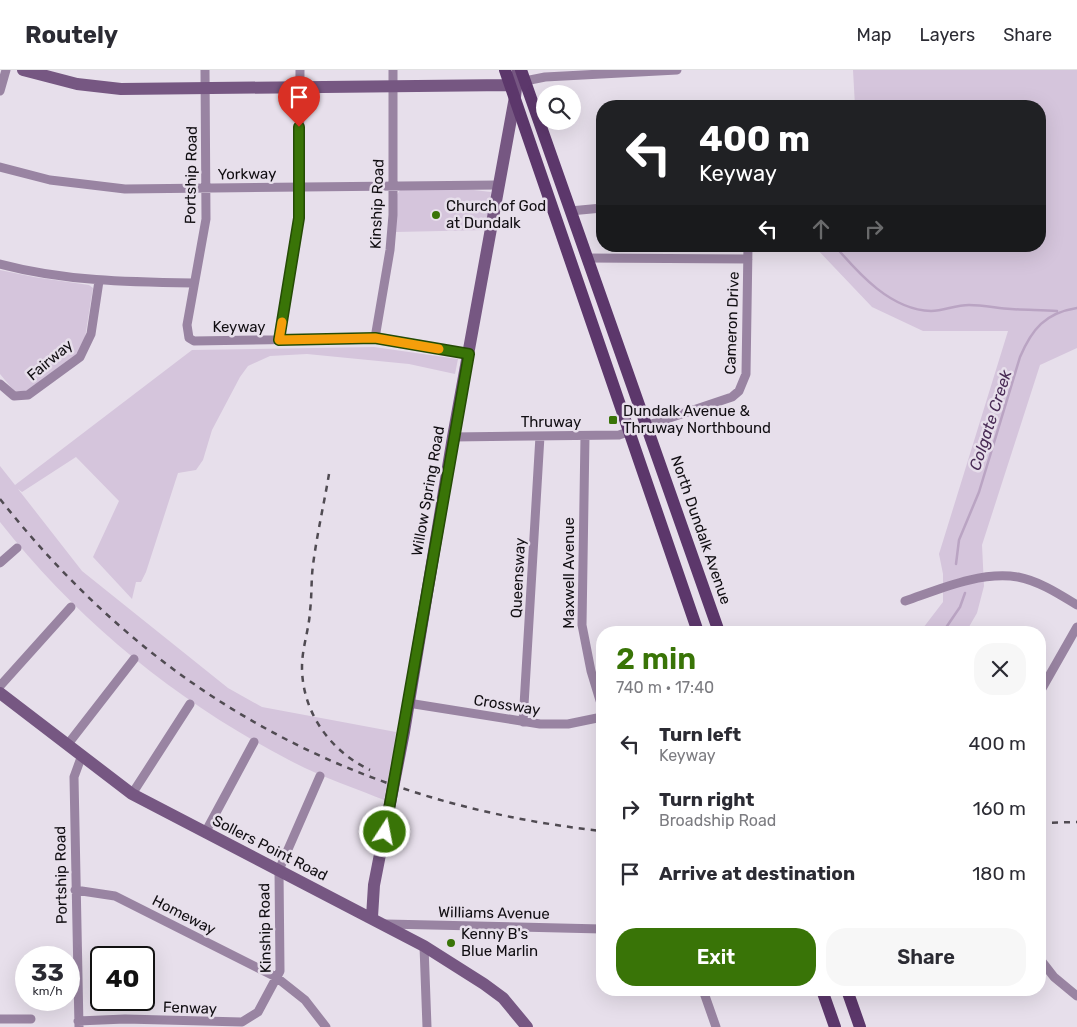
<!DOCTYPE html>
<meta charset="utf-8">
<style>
body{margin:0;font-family:Rubik,sans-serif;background:#f7f7f7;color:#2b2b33;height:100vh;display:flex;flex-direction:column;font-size:19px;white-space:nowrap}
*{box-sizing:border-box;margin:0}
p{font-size:16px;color:#7c7c81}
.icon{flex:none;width:28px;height:28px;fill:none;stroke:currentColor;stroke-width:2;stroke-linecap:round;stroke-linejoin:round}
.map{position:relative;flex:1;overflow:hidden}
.details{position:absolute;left:596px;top:556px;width:450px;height:370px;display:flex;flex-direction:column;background:#fff;border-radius:20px;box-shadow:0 5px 20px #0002}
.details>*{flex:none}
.hud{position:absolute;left:596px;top:30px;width:450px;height:152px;border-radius:20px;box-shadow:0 5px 20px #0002;background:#202124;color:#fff;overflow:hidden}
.buttons{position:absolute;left:536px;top:15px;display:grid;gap:10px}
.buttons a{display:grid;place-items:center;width:45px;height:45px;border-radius:50%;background:#fff;box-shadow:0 5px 20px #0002;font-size:25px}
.speed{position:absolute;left:15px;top:876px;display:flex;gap:10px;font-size:25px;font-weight:700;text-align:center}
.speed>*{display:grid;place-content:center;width:65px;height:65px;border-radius:50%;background:#fff;box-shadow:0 5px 20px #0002;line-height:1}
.speed small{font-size:12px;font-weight:400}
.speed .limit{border:2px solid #111;border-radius:8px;background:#fff;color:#111}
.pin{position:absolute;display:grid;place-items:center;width:42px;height:42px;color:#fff;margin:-51px -21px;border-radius:50% 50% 50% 0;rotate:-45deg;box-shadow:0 0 5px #0007}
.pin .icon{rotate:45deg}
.me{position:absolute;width:55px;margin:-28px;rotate:11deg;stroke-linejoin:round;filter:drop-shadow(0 0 4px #0008)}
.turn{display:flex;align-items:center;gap:18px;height:105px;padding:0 20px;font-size:22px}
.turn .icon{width:65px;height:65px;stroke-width:2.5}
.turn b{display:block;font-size:35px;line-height:42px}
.lanes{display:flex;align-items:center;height:48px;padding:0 20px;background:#0003;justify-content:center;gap:25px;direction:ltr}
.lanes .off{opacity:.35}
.round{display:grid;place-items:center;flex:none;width:52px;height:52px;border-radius:20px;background:#f7f7f7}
.headline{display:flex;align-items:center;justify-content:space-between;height:85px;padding:0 20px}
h1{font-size:30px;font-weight:600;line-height:38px;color:#397407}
.cta{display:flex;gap:10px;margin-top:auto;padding:10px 20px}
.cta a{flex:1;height:58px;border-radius:20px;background:#397407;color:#fff;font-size:20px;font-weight:600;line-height:58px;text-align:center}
.cta a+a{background:#f7f7f7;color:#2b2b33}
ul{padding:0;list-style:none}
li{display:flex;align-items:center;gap:15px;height:65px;padding:0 20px}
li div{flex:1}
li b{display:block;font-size:19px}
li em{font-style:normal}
header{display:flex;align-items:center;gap:30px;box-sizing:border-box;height:70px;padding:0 25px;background:#fff;border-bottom:1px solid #e1e1e2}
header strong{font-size:24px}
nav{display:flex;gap:28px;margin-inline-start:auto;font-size:18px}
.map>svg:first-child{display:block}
.green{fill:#d5c5dc}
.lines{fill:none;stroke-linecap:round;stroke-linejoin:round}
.stream{stroke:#baa4c3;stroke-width:2.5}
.street{stroke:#9984a2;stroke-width:9}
.secondary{stroke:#765782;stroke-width:12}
.primary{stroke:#5c376b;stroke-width:12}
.rail{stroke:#504b52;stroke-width:2.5;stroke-dasharray:6 6;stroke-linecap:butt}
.route-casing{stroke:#254b05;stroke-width:12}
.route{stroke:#397407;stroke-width:9}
.slow{stroke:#f59e0b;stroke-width:9}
.poi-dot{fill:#397407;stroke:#e7dfeb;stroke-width:2}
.labels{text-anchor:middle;stroke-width:5;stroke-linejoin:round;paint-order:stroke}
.street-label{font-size:15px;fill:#110e12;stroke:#e7dfeb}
.poi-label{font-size:15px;fill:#110e12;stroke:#e7dfeb;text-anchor:start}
.water-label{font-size:16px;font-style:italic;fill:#492b55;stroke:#e7dfeb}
</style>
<header>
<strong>Routely</strong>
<nav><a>Map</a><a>Layers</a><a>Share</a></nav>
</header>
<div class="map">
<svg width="1077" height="957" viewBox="0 0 1077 957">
<rect width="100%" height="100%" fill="#e7dfeb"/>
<path class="green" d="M853,0H1077V278L1040,295L982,475L984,516L977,543L966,562H920L943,532V504L939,484L1008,261H923L872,237L814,176H1040V36H855Z
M465,119L491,122L487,160L396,162V126L400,120Z
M0,200L34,207L89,215L93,218L84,274L78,283L26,321H14L0,304Z
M374,277L458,289L455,304L409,294L307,284L270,286L248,296L240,307L212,360L203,390L196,400L178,403L146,502L141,512H136L132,529L93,487L119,431L76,387L22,422L18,419L82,501L228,618L262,637L396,662L387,731C354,718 321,707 289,690C176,631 79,552 0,452V396L15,415L192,280Z"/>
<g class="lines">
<path class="stream" d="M835,176C859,204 891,240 931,241C944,241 955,235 969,235C983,235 997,238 1011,239C1026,240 1042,240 1057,241
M956,494L959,470L979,422L1020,287C1032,259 1045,243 1077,238
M943,562L960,537L965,523"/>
<path class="street" d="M205,0L206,149L187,255L189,268L194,271L375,268L469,284
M525,11L545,7L677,0
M0,21L6,0
M0,97L50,110L125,119L498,115
M570,141L602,138
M587,188L748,189
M0,194C64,211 128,212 193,213
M375,268L390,180L393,145V0
M279,270L299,148L300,0
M0,314L14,326L28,325L80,287L91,264L99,211
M585,366L582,555L591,601L602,637
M453,367L619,365L732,327L739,321L746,304L748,176
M0,493L17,478
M905,531C940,519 980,501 1018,507C1039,511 1059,524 1077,535
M0,616L71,537
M1040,622L1077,557
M408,633L540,654H568L602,647
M523,652L540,366
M68,674L134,589
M132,724L190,634
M205,763L254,672
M75,820L115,826L276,907L305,930L326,957
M386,854L602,859
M424,876L427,957
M1040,889L1054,907L1077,926
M703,920L716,957
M0,949H31
M78,951L125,949L242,952L258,942L280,901L279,800L320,706
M79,957L74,707L82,685"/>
<path class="secondary" d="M23,0L77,14L121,19L510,15L520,12
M0,623L132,724L424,876L484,914L503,928L527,957
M372,847L374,815L404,662L453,367L515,27L518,0"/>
<path class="primary" d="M505,0L698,562
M521,0L719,562
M822,920L835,957
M847,920L860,957"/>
<path class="rail" d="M329,404C324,434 317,464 313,495C311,510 312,525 310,541C309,560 302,578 302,597C302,642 330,681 370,700
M0,429C155,626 354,734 602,761
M1040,753L1077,752"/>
</g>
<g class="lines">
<g class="route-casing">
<path id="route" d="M299,57V148L279,270L375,268L469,284L385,762"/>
</g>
<use href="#route" class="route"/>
<path class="slow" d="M282,252L279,270L375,268L439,279"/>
</g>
<g class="poi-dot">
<circle cx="436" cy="145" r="5"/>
<rect x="608" y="345" width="10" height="10" rx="2.5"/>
<circle cx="451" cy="873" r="5"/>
</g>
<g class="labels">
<g class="street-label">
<text transform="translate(247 104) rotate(-1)" y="5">Yorkway</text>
<text transform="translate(191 105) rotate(-89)" y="5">Portship Road</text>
<text transform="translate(377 134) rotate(-88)" y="5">Kinship Road</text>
<text transform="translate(732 253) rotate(-88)" y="5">Cameron Drive</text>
<text x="239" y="262">Keyway</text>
<text transform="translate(50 290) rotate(-40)" y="5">Fairway</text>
<text x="551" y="357">Thruway</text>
<text transform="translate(428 421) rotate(-80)" y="5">Willow Spring Road</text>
<text transform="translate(701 460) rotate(71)" y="5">North Dundalk Avenue</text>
<text transform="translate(569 503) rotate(-90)" y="5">Maxwell Avenue</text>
<text transform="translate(518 508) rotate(-87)" y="5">Queensway</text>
<text transform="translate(507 635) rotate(9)" y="5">Crossway</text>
<text transform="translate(270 778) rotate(27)" y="5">Sollers Point Road</text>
<text transform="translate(61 805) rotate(-91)" y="5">Portship Road</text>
<text transform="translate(494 843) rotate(1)" y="5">Williams Avenue</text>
<text transform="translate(184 845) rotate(27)" y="5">Homeway</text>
<text transform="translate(265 858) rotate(-91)" y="5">Kinship Road</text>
<text transform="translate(190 938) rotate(2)" y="5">Fenway</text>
</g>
<g class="poi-label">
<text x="446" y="141">Church of God<tspan x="446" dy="17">at Dundalk</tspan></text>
<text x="623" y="346">Dundalk Avenue &amp;<tspan x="623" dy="17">Thruway Northbound</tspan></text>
<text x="461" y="869">Kenny B's<tspan x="461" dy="17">Blue Marlin</tspan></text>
</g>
<g class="water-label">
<text transform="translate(990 350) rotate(-72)" y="6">Colgate Creek</text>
</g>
</g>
</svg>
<div class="buttons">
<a><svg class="icon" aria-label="search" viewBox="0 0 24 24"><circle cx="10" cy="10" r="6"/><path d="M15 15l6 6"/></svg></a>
</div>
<div class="speed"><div>33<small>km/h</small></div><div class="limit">40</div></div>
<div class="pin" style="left:299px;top:57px;background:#d93025"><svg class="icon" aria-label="arrive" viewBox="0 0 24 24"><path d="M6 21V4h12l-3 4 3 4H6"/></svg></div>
<svg class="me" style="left:385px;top:762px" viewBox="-20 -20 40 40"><circle r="17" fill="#397407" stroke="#fff" stroke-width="3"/><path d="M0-11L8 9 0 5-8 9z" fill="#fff"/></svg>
<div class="hud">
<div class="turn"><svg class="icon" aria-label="left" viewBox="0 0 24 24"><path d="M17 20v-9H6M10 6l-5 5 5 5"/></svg><div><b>400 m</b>Keyway</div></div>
<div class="lanes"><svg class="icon" aria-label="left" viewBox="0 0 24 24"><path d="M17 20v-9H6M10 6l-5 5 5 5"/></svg><svg class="icon off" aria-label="ahead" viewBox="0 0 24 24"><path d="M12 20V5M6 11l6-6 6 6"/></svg><svg class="icon off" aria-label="right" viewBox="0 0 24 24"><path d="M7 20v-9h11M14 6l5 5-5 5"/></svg></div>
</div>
<section class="details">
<div class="headline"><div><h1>2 min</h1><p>740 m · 17:40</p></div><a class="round"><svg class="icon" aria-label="close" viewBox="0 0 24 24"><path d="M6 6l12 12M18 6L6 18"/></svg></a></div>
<ul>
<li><svg class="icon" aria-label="left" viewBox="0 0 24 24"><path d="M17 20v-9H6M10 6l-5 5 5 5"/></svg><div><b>Turn left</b><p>Keyway</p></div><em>400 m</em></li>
<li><svg class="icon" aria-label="right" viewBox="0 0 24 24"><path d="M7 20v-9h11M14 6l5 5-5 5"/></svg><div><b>Turn right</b><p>Broadship Road</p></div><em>160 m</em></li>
<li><svg class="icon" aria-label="arrive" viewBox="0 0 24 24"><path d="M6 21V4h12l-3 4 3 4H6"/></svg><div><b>Arrive at destination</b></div><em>180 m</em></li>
</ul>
<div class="cta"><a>Exit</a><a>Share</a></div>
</section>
</div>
